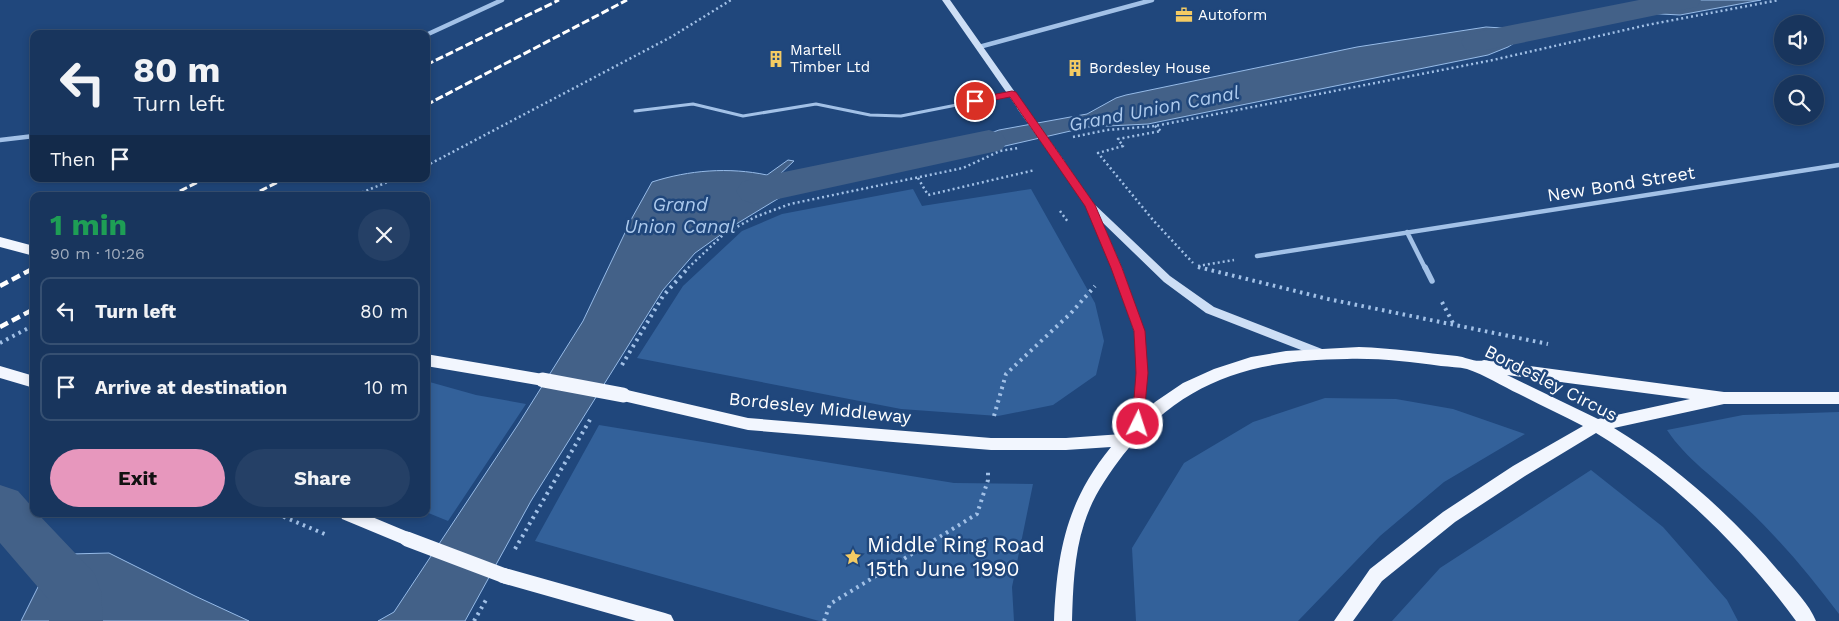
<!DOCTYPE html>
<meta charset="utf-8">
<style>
body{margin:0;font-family:"Work Sans",sans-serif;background:#254066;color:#f1f3f6;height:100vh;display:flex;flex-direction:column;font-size:19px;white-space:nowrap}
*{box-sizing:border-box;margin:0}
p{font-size:16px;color:#9fabbc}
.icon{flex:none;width:28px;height:28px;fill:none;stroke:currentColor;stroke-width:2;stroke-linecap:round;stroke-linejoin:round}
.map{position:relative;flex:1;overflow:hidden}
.drawer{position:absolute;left:30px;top:192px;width:400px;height:325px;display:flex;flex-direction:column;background:#18355d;border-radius:10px;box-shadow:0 2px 8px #0003,0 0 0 1px #365072}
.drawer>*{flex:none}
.banner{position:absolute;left:30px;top:30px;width:400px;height:152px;border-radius:10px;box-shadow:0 2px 8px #0003,0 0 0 1px #365072;background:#18355d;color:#f1f3f6;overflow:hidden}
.tools{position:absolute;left:1774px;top:15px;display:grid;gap:10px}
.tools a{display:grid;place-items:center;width:50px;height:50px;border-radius:50%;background:#18355d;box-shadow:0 2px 8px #0003,0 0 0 1px #365072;font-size:25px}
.pin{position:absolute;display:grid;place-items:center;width:42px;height:42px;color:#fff;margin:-21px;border:2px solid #fff;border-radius:50%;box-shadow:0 1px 5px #0007}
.me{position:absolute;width:55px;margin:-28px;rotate:4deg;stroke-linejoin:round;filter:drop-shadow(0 0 4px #0008)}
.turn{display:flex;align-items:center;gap:18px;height:105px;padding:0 20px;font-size:22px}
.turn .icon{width:65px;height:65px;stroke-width:2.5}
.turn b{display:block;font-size:35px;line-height:42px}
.then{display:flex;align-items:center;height:48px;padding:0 20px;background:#0003;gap:10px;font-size:19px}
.round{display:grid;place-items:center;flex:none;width:52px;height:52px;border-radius:26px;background:#254066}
.headline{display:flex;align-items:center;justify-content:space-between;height:85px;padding:0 20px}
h1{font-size:30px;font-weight:700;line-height:38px;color:#1e9e55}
.primary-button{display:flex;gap:10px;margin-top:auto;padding:10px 20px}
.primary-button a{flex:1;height:58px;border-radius:30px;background:#e797bd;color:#111;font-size:20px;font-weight:700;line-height:58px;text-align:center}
.primary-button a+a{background:#254066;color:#f1f3f6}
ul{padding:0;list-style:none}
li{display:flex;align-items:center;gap:15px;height:68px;margin:0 10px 8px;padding:0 10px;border:2px solid #365072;border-radius:10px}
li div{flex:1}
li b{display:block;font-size:19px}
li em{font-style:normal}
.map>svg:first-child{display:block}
.green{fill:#33619a}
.water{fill:#436188;stroke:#96bbe8}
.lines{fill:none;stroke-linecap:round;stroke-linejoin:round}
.canal{fill:#436188;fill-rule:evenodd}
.path-far1{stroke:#a2c1e7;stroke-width:2.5;stroke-dasharray:2 3;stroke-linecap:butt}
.path{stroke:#a2c1e7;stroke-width:4;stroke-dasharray:2.5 4.5;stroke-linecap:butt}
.service{stroke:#a2c1e7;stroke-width:3}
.minor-far1{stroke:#a2c1e7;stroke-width:4.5}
.minor{stroke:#a2c1e7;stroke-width:5.5}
.secondary{fill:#cddef5;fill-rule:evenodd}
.trunk{fill:#f2f6fe;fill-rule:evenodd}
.rail-far1{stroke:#fff;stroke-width:3;stroke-dasharray:8 3;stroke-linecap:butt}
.rail{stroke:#fff;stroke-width:4.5;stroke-dasharray:9 4.5;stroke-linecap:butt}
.secondary-bridge{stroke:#cddef5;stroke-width:8}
.trunk-bridge{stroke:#f2f6fe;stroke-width:15}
.route{fill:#e11d48;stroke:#92132f}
.labels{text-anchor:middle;stroke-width:5;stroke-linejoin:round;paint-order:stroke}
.far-poi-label{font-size:15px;fill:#fff;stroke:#20477c;text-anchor:start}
.street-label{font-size:18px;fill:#fff;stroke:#20477c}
.water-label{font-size:19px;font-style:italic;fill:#aecbee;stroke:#20477c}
.near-poi-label{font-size:21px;fill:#fff;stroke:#20477c;text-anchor:start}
</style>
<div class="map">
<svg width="1839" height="621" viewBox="0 0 1839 621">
<rect width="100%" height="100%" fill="#20477c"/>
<path class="green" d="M913,189L922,206L1031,189L1095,303L1104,341L1096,375L1053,405L998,416L901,409L637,358L683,286L742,231L782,214Z
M426,381L476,395L526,404L448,521L426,512Z
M1325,398L1396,399L1453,409L1525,434L1444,482L1380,536L1298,621H1136L1132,548L1184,463L1253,422Z
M1839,412V614C1809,574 1777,536 1740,502C1715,478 1686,459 1667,430L1743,415Z
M599,425L954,483L1033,484L1012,587L1014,621H819L535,541Z
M1591,470L1663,527L1727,600L1738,621H1392L1440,568Z"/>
<path class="water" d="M1643,0H1761L1680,15L1623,12Z
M1486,27L1535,30L1508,47L1488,55L1148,124L1088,127L1005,146L933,154L999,130L1087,114L1116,98L1126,95L1357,47Z
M788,160L794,161L778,176L812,178L733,226L695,253L663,290L531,501L465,621H378L394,612L519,423L583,321L632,218L652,182C689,170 729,167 767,175Z
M36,545L70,554L109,553L195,596L249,621H21L44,575Z"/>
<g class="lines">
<path class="canal" d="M1639,0H1701L1697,7L1686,9L1477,52L1465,49L1461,42L1465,35L1477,32Z
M989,130L1002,134L1007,142L1002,150L755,204L742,200L736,191L742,182L755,178Z
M0,485L18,491L34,509V514H38L94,573L101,591L103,621H49V600L0,543Z"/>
<path class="path-far1" d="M1155,126L1161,131L1118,139L1123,146L1098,153L1153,220L1193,263
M1073,137L1107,130L1155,126L1493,60L1647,25L1779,0
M426,166L671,37L731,0
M918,178L928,195L1035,170
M342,196L363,192L395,179
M1060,211L1068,222
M1198,266L1234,260
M1198,267L1203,268
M688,268L724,234L755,217L790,204L963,168L1000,151L1018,148"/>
<path class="path" d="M1198,267L1328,299L1548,344
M1442,302L1454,325
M0,343L34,325
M622,365L663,296L689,267
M994,416L1006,374L1071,313L1095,286
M277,514L327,535
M515,549L591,418
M474,621L486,600
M824,621L830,604L977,514L988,480V472"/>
<path class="service" d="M635,111L693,104L743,116L816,104L870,115L901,116L1012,94"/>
<path class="minor-far1" d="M426,35L502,0
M979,47L1152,0
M0,140L34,136
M1407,232L1425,268
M1257,256L1839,165"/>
<path class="minor" d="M1425,267L1432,281"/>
<path class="secondary" d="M942,0H950L1024,105V109H1018Z
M1061,160L1064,161L1093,203L1170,276L1214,307L1322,349L1323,352L1322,355H1314L1206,313L1164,282L1102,222L1122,268L1144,331L1147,373L1143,424L1142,427L1138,429L1134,427L1133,424L1137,373L1134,331L1112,268L1088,208L1057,163Z"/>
<path class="trunk" d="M0,237L34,246V256L0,247Z
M1359,347C1392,348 1425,353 1457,356C1466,357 1476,363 1484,360L1724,392H1839V404H1724L1614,428C1678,467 1734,518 1782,575C1794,589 1809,604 1816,621H1796C1741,546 1676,482 1596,433L1525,476L1455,522L1382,581L1353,621H1334L1370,569L1443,512L1513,466L1583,426C1562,415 1540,405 1519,394C1502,386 1485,375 1467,369C1459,367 1450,367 1441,366C1410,362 1379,358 1347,359C1253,360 1184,379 1123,455C1107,476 1092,498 1084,524C1074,555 1073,589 1072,621H1054C1057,553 1066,502 1111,447L1066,450H991L748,430L623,401L618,399L616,395L618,391L623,389L748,418L991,438H1066L1122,434L1155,402L1183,383L1214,369L1251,357L1286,351ZM1507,375L1690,399L1598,419Z
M426,354L543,374L548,376L550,380L548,384L543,386L426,366Z
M0,366L34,376V388L0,378Z
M340,514H365L413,534L415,539L413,544L407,546L342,519Z
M505,568L665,613L671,615L674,621H636L505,584L499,582L497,576L499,570Z"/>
<path class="rail-far1" d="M426,65L559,0
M426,105L627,0
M170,196L204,179
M250,196L284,179"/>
<path class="rail" d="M0,286L34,268
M0,327L34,309"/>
<path class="secondary-bridge" d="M1021,107L1061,163"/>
<path class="trunk-bridge" d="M543,380L623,395
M407,539L505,576"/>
</g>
<path class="route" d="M1012,91L1016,92L1095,205L1122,268L1145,331L1148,373L1143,427L1138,429L1134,427L1132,424L1136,373L1134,331L1111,268L1085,206L1010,97L975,104L971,101L975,98Z"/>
<defs>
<g id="office-bare" transform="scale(1.35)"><path d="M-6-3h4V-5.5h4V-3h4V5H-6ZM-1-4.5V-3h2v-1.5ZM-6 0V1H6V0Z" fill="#f4cb63" stroke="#20477c" stroke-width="2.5" paint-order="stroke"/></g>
<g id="building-bare" transform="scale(1.35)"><path d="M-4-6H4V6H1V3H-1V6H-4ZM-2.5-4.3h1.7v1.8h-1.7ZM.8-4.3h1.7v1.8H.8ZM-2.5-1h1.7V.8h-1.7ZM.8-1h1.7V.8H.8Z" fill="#f4cb63" stroke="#20477c" stroke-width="2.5" paint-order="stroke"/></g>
<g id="sight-bare" transform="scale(1.35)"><path d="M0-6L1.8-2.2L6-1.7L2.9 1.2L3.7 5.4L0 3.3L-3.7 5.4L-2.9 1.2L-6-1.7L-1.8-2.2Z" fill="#f4cb63" stroke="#20477c" stroke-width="2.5" paint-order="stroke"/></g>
</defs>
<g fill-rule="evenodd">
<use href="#office-bare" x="1184" y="15"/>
<use href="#building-bare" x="776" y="59"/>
<use href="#building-bare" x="1075" y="68"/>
<use href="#sight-bare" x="853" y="557"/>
</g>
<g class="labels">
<g class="far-poi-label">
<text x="1198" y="20">Autoform</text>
<text x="790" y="55">Martell<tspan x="790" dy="17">Timber Ltd</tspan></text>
<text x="1089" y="73">Bordesley House</text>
</g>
<g class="street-label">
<text transform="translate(1621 184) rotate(-9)" y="6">New Bond Street</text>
<text transform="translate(1551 383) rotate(27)" y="6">Bordesley Circus</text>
<text transform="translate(820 408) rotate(6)" y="6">Bordesley Middleway</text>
</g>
<g class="water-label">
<text transform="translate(1154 108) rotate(-11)" y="7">Grand Union Canal</text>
<text x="680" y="211">Grand<tspan x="680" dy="22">Union Canal</tspan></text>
</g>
<g class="near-poi-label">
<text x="867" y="552">Middle Ring Road<tspan x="867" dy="24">15th June 1990</tspan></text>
</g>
</g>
</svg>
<div class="tools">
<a><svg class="icon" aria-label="sound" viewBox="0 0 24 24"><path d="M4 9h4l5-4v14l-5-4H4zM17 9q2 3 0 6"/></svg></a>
<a><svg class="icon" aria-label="search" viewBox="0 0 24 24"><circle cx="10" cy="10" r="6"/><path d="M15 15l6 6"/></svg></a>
</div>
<div class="pin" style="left:975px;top:101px;background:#d93025"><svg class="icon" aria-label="arrive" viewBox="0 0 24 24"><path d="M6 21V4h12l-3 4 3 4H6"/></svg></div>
<svg class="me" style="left:1138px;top:424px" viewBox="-20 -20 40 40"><circle r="17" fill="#e11d48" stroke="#fff" stroke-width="3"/><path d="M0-11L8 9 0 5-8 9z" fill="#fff"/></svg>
<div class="banner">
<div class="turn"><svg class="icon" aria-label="left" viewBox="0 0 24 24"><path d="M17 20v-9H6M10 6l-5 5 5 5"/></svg><div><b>80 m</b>Turn left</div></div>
<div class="then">Then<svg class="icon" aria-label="arrive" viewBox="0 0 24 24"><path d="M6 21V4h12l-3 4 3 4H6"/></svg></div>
</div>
<section class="drawer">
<div class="headline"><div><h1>1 min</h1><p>90 m · 10:26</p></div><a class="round"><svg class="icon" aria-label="close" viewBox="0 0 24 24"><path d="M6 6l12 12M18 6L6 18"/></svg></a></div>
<ul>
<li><svg class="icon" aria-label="left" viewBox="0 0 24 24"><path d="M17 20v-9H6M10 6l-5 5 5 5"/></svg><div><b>Turn left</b></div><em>80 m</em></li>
<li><svg class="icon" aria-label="arrive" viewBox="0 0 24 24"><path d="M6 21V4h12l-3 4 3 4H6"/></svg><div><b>Arrive at destination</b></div><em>10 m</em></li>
</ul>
<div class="primary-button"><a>Exit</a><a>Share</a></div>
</section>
</div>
